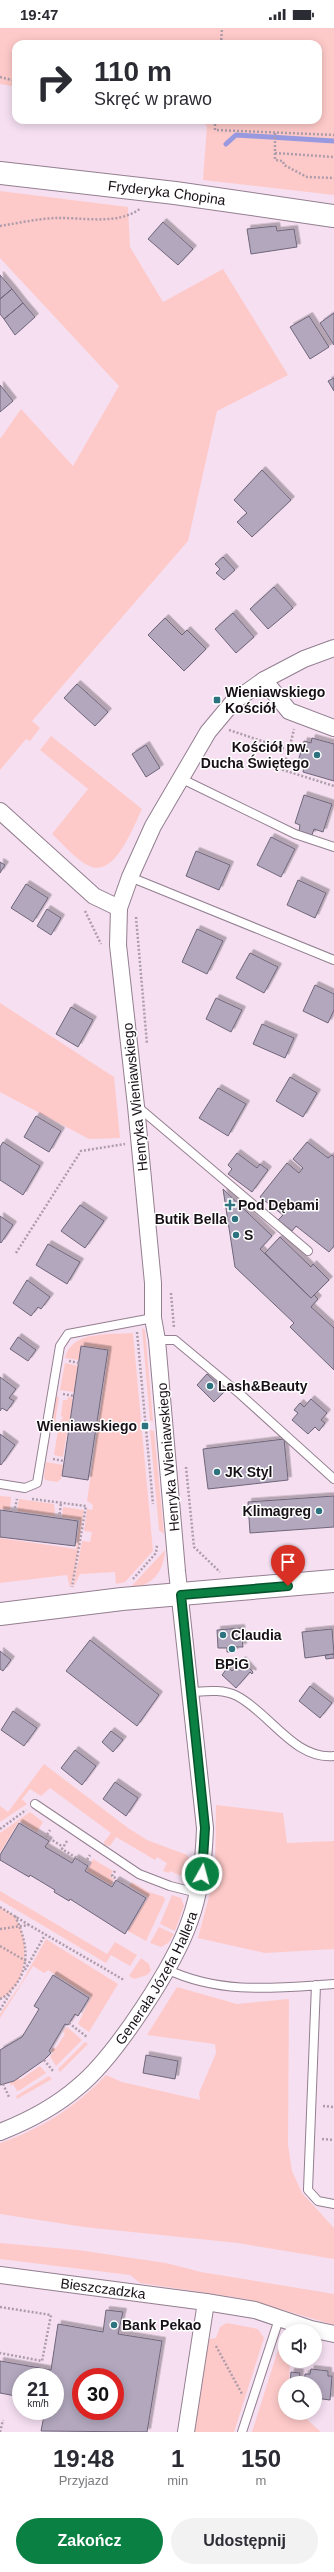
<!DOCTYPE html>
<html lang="pl">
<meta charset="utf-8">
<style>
body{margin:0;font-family:Arial,sans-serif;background:#f2f2f3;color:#2b2b33;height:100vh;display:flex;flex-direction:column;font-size:15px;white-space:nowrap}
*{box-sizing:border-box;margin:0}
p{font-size:13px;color:#7c7c81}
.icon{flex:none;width:22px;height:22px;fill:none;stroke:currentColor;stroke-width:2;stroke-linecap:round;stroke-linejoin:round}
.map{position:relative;height:2404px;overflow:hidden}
.side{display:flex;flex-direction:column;background:#fff;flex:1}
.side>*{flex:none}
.hud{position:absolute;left:12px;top:12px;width:310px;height:84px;border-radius:12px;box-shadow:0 2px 10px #0003;background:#fff;color:#2b2b33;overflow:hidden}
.buttons{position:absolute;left:278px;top:2296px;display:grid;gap:8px}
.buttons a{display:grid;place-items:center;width:44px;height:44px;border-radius:50%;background:#fff;box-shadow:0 2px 10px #0003;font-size:20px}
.speed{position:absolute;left:12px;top:2340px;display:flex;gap:8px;font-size:20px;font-weight:700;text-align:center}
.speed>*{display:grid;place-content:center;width:52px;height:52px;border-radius:50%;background:#fff;box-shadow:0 2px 10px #0003;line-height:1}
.speed small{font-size:10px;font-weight:400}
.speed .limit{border:6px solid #d22;background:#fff;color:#111}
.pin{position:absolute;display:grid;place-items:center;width:34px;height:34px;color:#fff;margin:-41px -17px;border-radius:50% 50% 50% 0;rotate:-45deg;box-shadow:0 0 4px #0007}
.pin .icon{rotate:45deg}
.me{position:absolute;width:44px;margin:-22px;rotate:7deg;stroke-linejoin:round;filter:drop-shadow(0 0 3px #0008)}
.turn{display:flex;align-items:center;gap:14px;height:84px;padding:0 16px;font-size:18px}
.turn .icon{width:52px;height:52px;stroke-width:2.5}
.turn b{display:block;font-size:28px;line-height:34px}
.eta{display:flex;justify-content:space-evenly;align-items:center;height:68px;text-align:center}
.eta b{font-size:24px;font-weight:800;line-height:28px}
.action{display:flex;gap:8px;margin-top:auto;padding:8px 16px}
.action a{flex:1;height:46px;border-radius:24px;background:#0b8043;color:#fff;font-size:16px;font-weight:800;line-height:46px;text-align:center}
.action a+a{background:#f2f2f3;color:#2b2b33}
.status{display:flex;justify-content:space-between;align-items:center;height:28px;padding:0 20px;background:#fff;direction:ltr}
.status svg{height:11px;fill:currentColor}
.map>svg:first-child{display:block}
.green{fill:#fecac9}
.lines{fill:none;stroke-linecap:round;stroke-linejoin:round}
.stream{stroke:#9999e0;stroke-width:5}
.building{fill:#b2a7bd;stroke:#70667a;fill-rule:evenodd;filter:url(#shadow)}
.lane-casing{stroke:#937f90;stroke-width:10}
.street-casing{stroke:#937f90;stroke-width:18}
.secondary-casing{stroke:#937f90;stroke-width:24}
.path{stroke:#ad9caa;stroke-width:2.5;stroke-dasharray:2 2;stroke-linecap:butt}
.lane{stroke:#fff;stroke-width:8}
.street{stroke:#fff;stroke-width:16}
.secondary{stroke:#fff;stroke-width:22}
.route-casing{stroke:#07532c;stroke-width:10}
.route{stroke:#0b8043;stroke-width:7}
.poi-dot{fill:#2c727f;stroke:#fff;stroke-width:1.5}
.labels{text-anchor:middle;stroke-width:3;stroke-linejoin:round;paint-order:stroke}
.street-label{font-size:14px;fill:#171016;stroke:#fff}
.poi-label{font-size:14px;font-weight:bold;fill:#171016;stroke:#fff;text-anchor:start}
</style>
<div class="status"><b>19:47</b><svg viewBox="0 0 49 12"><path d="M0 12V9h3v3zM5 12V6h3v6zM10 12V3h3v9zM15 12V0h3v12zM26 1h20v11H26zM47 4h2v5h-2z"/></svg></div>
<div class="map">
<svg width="334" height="2404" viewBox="0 0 334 2404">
<defs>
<filter id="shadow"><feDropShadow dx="3.5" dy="-3.5" stdDeviation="0" flood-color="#0004"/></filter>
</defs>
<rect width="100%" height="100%" fill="#f5dff1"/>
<path class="green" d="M0,0H334V167L203,152L207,98L198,92H318V16H16V59L0,56Z
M0,163L128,179L130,219L163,274L223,241L288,347L217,383L188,513L32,693L40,700L30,713L26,711L0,742V411L21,381L73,438L119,358L0,230Z
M51,708L142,781C133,799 115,850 89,838C75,831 63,816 52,806L88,761L40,722Z
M0,975L114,1049L120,1110L89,1111L0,1064Z
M142,1300L145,1302L153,1393H150Z
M133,1305L153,1523L125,1554L116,1556L115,1544L80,1546L73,1560L82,1513L90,1514L92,1504L84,1503L87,1481L92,1482L93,1477L87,1473L109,1322L81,1318L79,1332L65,1330C71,1302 111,1307 133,1305Z
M65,1335L78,1338L74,1364L60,1362Z
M55,1368L59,1369L55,1395H51Z
M68,1369L73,1370L69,1397L59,1396L63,1389L61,1388L63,1372H67Z
M58,1402L67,1404L63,1429L54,1427Z
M150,1402L154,1403L164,1506L159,1502Z
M46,1434L63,1437L61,1451L57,1454L45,1452L44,1448Z
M0,1468L11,1469L10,1482L0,1481Z
M19,1471L54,1476L55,1488L17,1483Z
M63,1479L84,1482L75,1545L70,1560L67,1547L0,1555V1510L76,1521L80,1492L62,1489Z
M165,1522C164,1544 152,1558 129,1561Z
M44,1736L128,1800L147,1812L187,1827L191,1833L189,1846L184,1849L170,1843L169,1845L163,1843L167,1835L157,1829L155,1832L116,1809L110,1818L105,1817L104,1814L111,1805L50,1760L41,1768L30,1761L22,1771L27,1776L0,1794V1778L8,1784Z
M216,1777L283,1785L287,1815L334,1813V1921L265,1925L198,1910L215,1846Z
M30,1784L43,1794L37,1804L19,1793L0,1825V1805Z
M93,1831L113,1843L110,1848L114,1852L111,1857L87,1843Z
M132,1854L149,1864L164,1869L165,1872L146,1913L128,1903L148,1869L129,1858Z
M0,1863L107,1926L115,1914L137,1927L130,1938L111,1927L106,1935L0,1872Z
M172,1867L181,1870L184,1878L175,1903L160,1896Z
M0,1879C5,1882 12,1885 15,1889C31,1912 28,1959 0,1971Z
M159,1899L174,1906L168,1915L161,1919L150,1915Z
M46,1911L118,1956L89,2004L78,1996L91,1969L48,1942L44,1945L33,1938L0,1990V1986L22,1954Z
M141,1930L149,1936L151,1943L147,1947L134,1951L129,1948Z
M177,1959L237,1976L289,1971L288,2117L292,2143L302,2165L334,2200V2231L238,2215L84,2199L0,2186V2115C40,2102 78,2077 106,2047L122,2054L200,2072L199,2065L216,2025L215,2016L147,2007Z
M67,1999L82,2012L56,2038L50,2028L53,2025L51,2023L54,2019L56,2020L65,2006L63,2003Z
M85,2014L88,2016L60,2044L58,2041Z
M40,2038L46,2045L20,2062L17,2063L13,2056L11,2058L10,2055L18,2049L20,2052Z
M49,2048L52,2051L17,2071L16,2068Z
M0,2215L78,2222L166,2235L201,2244L334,2266V2297L246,2271L140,2255L130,2247L0,2231Z
M227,2295L258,2301L264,2310L234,2404H193L209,2311L216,2310L220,2299Z
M285,2313V2333H290L289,2355H285V2385H300L321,2404H252L279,2319Z"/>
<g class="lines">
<path class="stream" d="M226,116L236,107L334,113"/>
</g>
<path class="building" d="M163,194L193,221L178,237L148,211Z
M276,198L277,203L294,201L297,219L251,226L247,201Z
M0,247L12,261L0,271Z
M12,261L23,275L4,291L0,286V271Z
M23,275L35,289L15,307L4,291Z
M334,285V317L320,295Z
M309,288L329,319L310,331L290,299Z
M334,350V363L328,353Z
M0,357L13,373L0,384Z
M262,442L291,472L252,509L237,494L247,485L234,472Z
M223,529L235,542L224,552L216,545L220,541L215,536Z
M274,559L293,580L268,601L250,581Z
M233,585L254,609L236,625L215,601Z
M165,590L182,607L187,602L206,621L184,643L148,607Z
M77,656L108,684L95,698L64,670Z
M312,710L334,716V753L303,744L304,739L297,737L304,713L311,715Z
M146,717L160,740L146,749L132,726Z
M304,767L332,776L323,804L314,801L312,807L299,803L300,797L295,795Z
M271,809L295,821L281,849L257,837Z
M196,823L230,837L219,862L186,848Z
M0,834L5,837L0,845Z
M298,852L326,865L315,890L287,877Z
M26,856L48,870L33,894L11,880Z
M47,881L61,890L51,907L37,898Z
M197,901L223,913L207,946L182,934Z
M250,925L278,939L264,965L236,950Z
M315,957L334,966V982L328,995L303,983Z
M216,970L242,982L231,1004L206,991Z
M71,979L93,992L78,1019L56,1006Z
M262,996L294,1010L285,1030L253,1016Z
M290,1049L317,1065L303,1089L276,1073Z
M218,1060L246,1076L228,1108L199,1090Z
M36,1088L61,1103L49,1124L24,1109Z
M3,1114L40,1138L23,1167L0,1152V1119Z
M307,1114L328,1130L332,1127L334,1129V1218L329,1224L296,1198L292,1203L278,1192L283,1187L260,1169L287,1135L299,1145L303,1140L293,1131Z
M237,1125L257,1140L260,1136L268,1142L252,1164L228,1146L232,1141L228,1137Z
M223,1161L272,1208L260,1221L311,1270L314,1267L318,1271L311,1279L334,1300V1342L290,1299L294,1295L235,1239Z
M80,1177L104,1193L85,1220L61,1203Z
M0,1188L13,1197L1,1215L0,1214Z
M280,1209L311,1239L313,1236L329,1252L311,1270L265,1225Z
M48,1216L80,1234L67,1256L36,1237Z
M27,1252L50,1269L41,1281L38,1279L31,1288L13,1275Z
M18,1309L36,1322L28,1333L10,1321Z
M81,1318L108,1322L88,1452L62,1448Z
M207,1346L225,1363L214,1374L197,1357Z
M0,1349L16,1361L9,1370L14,1373L7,1383L2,1380L0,1383Z
M311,1371L327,1385L321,1392L325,1395L319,1403L315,1399L308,1406L292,1392L298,1385L294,1382L300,1375L304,1379Z
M0,1406L15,1417L1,1437L0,1436Z
M284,1411L288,1452L208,1461L203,1421Z
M334,1468V1499L250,1505L248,1474Z
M0,1482L78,1493L75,1518L0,1509Z
M241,1600L243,1619H235V1624H227V1620H218L217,1602Z
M332,1601L334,1626L305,1630L302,1604Z
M90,1612L159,1667L137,1698L66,1643Z
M0,1623L11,1632L3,1643L0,1641Z
M334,1626V1630L326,1631L325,1627Z
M242,1632L253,1644L252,1646L250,1644L236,1660L222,1647L228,1639L232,1643Z
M310,1658L332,1675L320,1690L299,1673Z
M13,1683L37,1700L24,1718L1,1702Z
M111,1703L123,1712L113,1724L102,1714Z
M75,1722L96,1738L82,1757L61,1740Z
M115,1754L138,1770L126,1788L103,1771Z
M19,1795L49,1813L45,1819L72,1835L75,1830L88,1838L85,1843L112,1859L116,1852L146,1870L125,1906L70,1871L69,1873L54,1864L55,1862L30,1847L29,1849L0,1832V1827Z
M53,1947L89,1970L78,1988L75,1986L68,1997L65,1996L49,2023L51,2025L44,2032L14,2053L0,2057V2022L22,2009L39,1981L34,1978Z
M146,2027L178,2033L175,2051L143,2045Z
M106,2282L123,2284L118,2306L162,2313L147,2404L41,2403L45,2383H55V2349H21V2369L0,2365V2333L51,2342L58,2296L103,2304ZM81,2349H115V2383H81Z
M311,2341L328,2343V2348H332L330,2372L315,2370V2355H304L305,2346H310Z
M291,2344L300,2345L299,2355H290Z"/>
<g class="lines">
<g class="lane-casing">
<path id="lane" d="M180,750L295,806L334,819
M130,849L334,932
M138,1079L308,1223
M157,1312H175L240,1366L334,1451
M0,1456L25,1460L37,1455L60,1318L68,1306L153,1290
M192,1664C207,1663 223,1661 237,1668C270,1685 294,1732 334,1728
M35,1776L139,1846L170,1858L198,1865
M166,1941C221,1967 275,1960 334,1956
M316,1957L308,2162L318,2173L334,2176
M242,2404L279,2291"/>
</g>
<g class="street-casing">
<g id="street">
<path d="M264,652L289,683L334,700"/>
<path d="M0,783L94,868L119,880"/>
<path id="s1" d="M0,2104C28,2093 55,2079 78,2059C115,2029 175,1937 190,1892C201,1862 204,1831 205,1800L177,1543L157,1312L153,1290V1255L136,1078L118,917L119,880L130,849L153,798L208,704L233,674L264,652L304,631L334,620"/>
<path id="s2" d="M0,2247L206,2274L186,2404"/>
<path d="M206,2274L255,2282L311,2301L334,2306"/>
</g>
</g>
<g class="secondary-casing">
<g id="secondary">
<path id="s3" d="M0,145L175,165L334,188"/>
<path d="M0,1586L122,1571L334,1553"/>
</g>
</g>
<path class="path" d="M221,16L222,0
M0,49L16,53
M215,92V102L334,107
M275,105V125L334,129
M275,125V132L283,133L284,137L307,149L334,150
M0,198C18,195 37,191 55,190C82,189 118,198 141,180
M229,702L289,722L294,701
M289,722L283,742L334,758
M85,883L101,916
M136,889L147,1016
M16,1225L81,1123L125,1116
M171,1265L174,1300
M137,1304L153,1476
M69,1333L79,1335
M63,1366L74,1368
M59,1399L69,1400
M53,1431L64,1433
M186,1439L194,1519L220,1544
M32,1471L86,1478L72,1559
M14,1484L17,1471
M59,1490L61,1475
M133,1551L156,1525L157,1517
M0,1801L26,1782
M46,1808L63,1819
M45,1810L50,1802
M67,1813L62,1821L85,1835
M85,1835L90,1827
M115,1843L112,1848L124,1855
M0,1879L29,1897
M0,1901L29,1897L124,1952
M0,1918L26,1933
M25,1942L45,1907
M0,1971C6,1969 9,1964 14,1959C32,1937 26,1911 15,1888
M0,1982L11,1964
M69,1995L87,2009
M44,2032L53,2043
M3,2056L9,2069
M323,2078L334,2079
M322,2111L334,2112
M0,2279L51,2287L42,2333L0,2325
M216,2318L242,2366
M0,2404L3,2392"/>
<use href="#lane" class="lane"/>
<use href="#street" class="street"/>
<use href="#secondary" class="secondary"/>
</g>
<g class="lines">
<g class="route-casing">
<path id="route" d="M202,1846L205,1800L181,1567L288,1558"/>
</g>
<use href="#route" class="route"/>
</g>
<g class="poi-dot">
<rect x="213" y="668" width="8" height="8" rx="2"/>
<circle cx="317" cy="727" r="4"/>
<path d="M228 1171h4v4h4v4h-4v4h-4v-4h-4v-4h4z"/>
<circle cx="235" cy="1191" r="4"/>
<circle cx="236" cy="1207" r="4"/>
<circle cx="210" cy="1358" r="4"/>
<rect x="141" y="1394" width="8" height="8" rx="2"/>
<circle cx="217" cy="1444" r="4"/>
<circle cx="319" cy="1483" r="4"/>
<circle cx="223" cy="1607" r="4"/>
<circle cx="232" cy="1621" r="4"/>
<circle cx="114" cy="2297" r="4"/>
</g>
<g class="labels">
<g class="street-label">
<text dy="5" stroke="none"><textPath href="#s3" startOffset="168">Fryderyka Chopina</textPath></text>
<text transform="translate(135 1069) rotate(-96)" y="5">Henryka Wieniawskiego</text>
<text transform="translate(168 1429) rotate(-95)" y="5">Henryka Wieniawskiego</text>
<text dy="5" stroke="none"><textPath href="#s1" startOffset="226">Generała Józefa Hallera</textPath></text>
<text dy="5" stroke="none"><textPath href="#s2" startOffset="104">Bieszczadzka</textPath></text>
</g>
<g class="poi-label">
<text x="225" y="669">Wieniawskiego<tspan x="225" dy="16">Kościół</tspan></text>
<text x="309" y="724" text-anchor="end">Kościół pw.<tspan x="309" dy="16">Ducha Świętego</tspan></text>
<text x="238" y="1182">Pod Dębami</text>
<text x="227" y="1196" text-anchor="end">Butik Bella</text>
<text x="244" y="1212">S</text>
<text x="218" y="1363">Lash&amp;Beauty</text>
<text x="137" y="1403" text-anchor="end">Wieniawskiego</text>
<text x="225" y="1449">JK Styl</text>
<text x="311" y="1488" text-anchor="end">Klimagreg</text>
<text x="231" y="1612">Claudia</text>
<text x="232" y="1641" text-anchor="middle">BPiG</text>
<text x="122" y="2302">Bank Pekao</text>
</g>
</g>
</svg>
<div class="buttons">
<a><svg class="icon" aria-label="sound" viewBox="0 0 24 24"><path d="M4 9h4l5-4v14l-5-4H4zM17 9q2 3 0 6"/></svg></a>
<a><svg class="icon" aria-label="search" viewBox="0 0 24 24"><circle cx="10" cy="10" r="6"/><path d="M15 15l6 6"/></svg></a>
</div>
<div class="speed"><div>21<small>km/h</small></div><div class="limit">30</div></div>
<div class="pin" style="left:288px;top:1558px;background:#d93025"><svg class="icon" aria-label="arrive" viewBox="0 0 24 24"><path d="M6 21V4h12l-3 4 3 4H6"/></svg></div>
<svg class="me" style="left:202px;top:1846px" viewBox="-20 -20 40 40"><circle r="17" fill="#0b8043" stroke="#fff" stroke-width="3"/><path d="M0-11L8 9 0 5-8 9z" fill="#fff"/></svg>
<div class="hud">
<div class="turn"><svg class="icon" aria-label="right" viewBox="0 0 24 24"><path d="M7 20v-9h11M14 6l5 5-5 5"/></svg><div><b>110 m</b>Skręć w prawo</div></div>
</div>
</div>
<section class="side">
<div class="eta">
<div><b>19:48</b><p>Przyjazd</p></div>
<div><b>1</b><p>min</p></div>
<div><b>150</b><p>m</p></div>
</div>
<div class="action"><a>Zakończ</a><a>Udostępnij</a></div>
</section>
